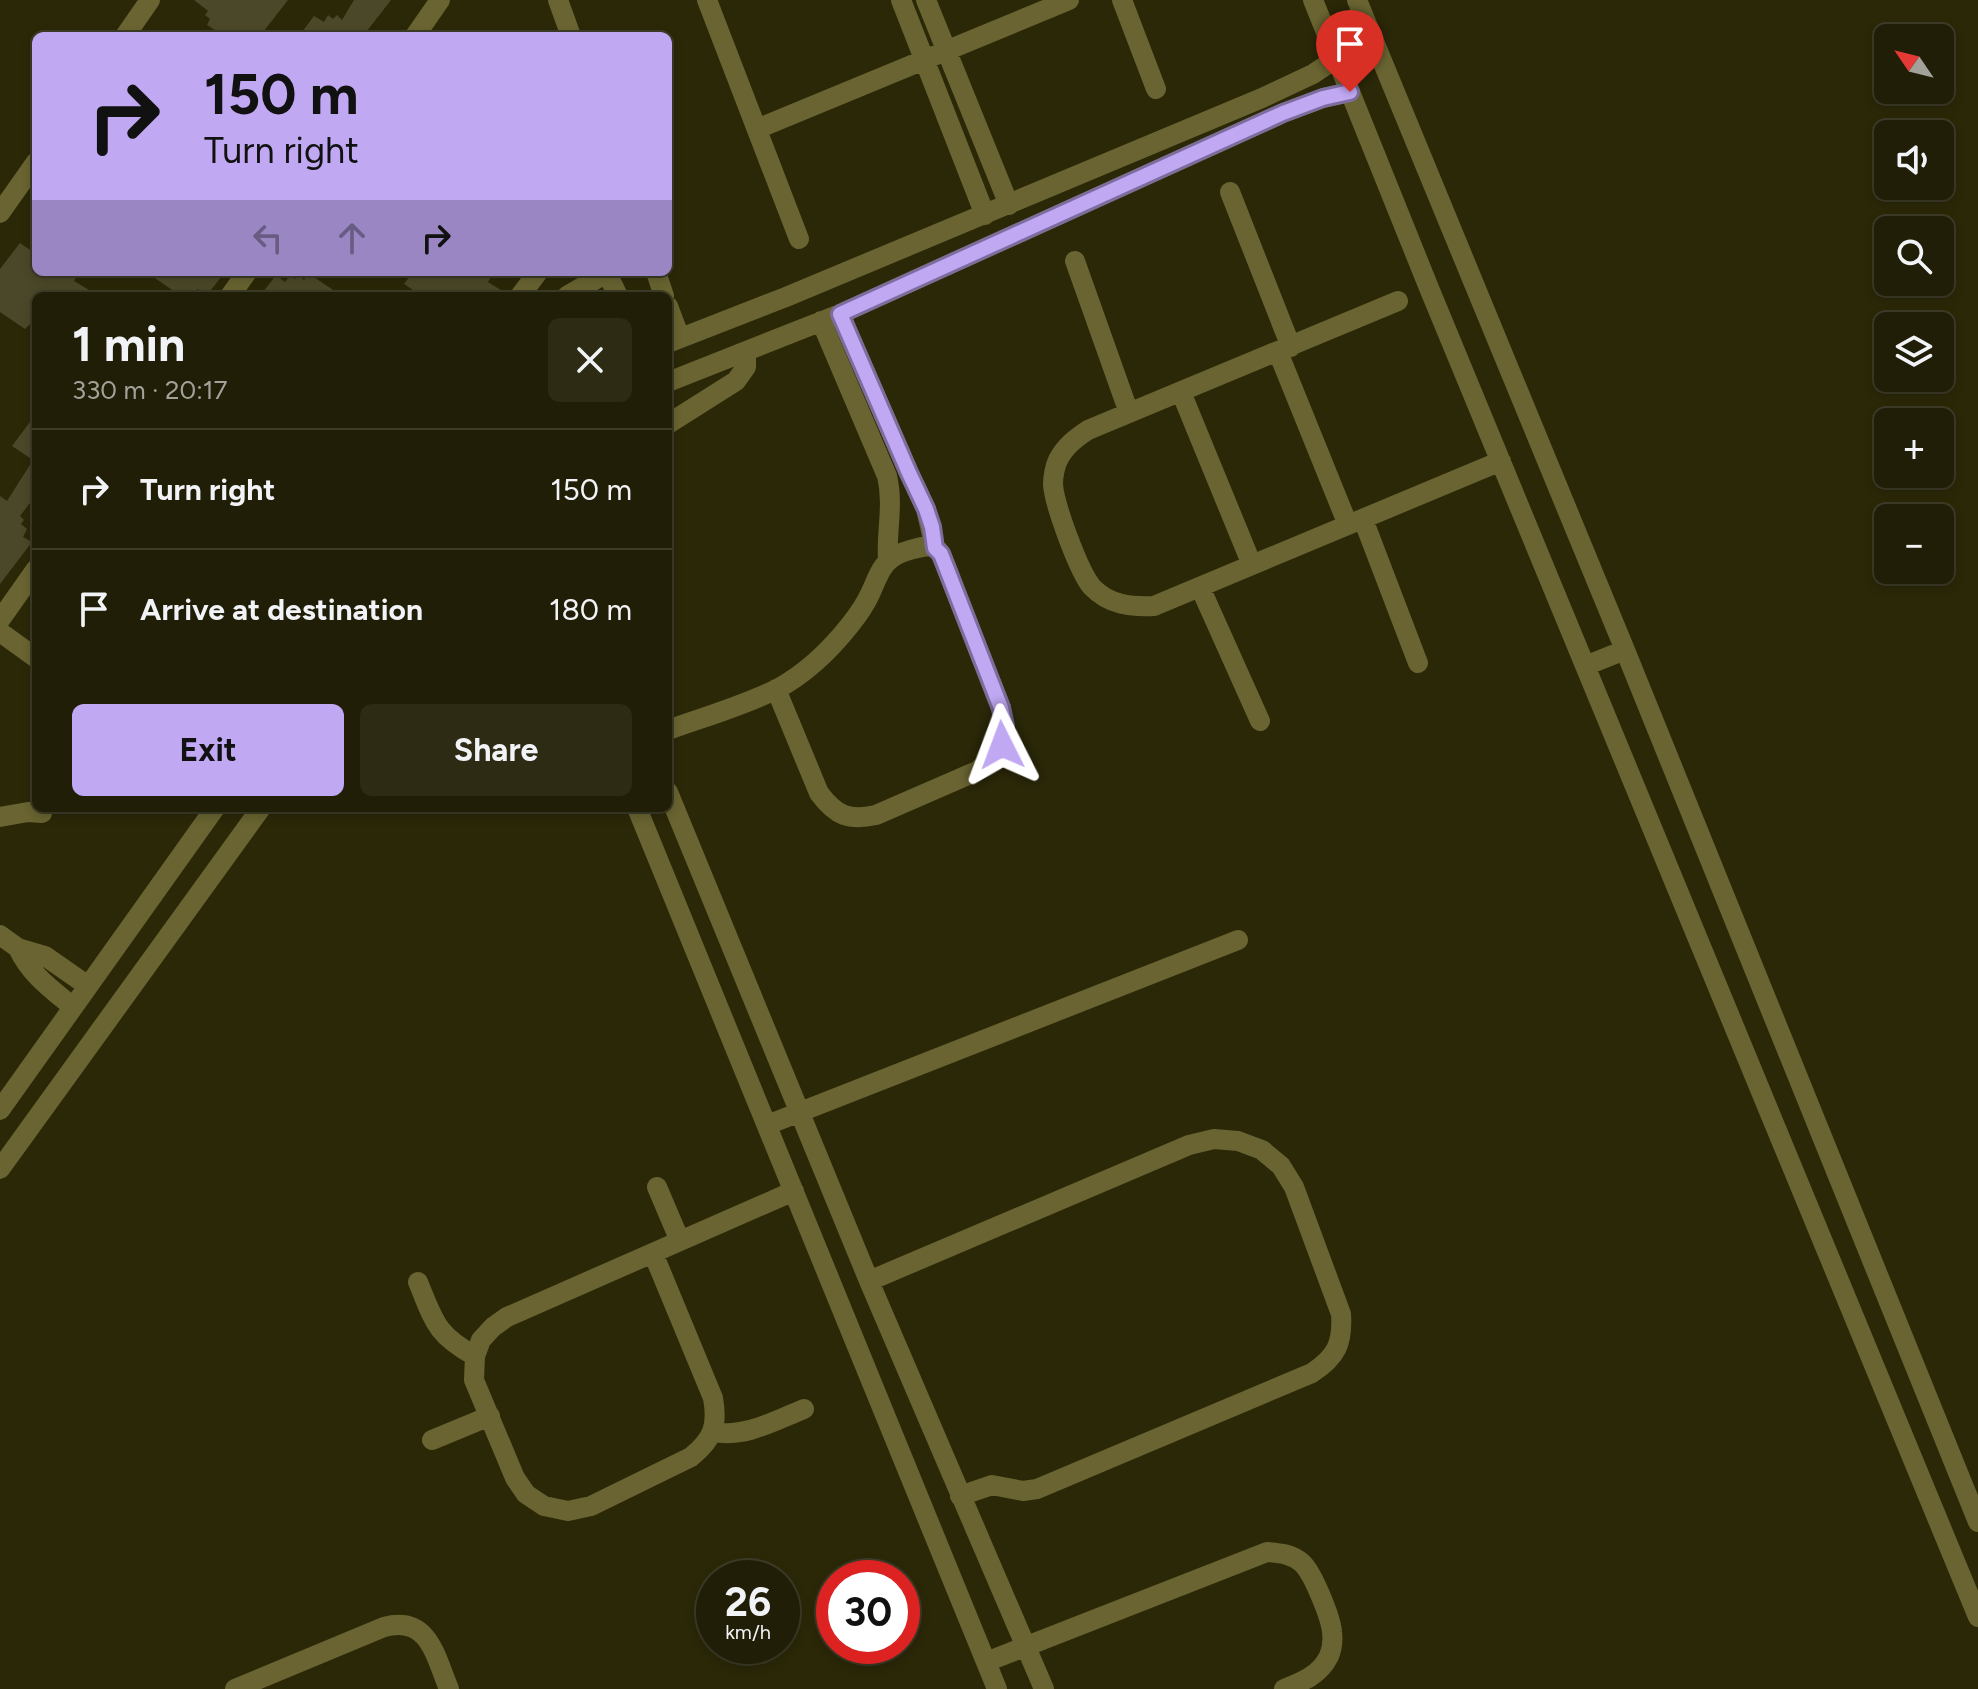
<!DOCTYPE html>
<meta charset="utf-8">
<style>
body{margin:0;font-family:Figtree,sans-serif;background:#2d2b14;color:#f1f3f6;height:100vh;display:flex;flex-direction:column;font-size:30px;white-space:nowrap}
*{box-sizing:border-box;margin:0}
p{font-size:26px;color:#a2a29b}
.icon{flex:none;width:44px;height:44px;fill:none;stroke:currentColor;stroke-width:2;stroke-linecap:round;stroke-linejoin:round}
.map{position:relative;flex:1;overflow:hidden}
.sheet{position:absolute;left:32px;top:292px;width:640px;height:520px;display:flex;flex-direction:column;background:#201e06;border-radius:12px;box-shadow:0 4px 12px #0003,0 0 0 2px #3d3c28}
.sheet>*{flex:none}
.top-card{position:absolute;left:32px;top:32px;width:640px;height:244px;border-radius:12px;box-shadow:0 4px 12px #0003,0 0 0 2px #3d3c28;background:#c0a8f3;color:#111;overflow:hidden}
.needle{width:52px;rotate:305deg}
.buttons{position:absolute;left:1874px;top:24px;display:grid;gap:16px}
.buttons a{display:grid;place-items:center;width:80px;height:80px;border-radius:12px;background:#201e06;box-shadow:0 4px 12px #0003,0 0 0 2px #3d3c28;font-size:40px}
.speed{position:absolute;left:696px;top:1560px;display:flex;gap:16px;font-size:40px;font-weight:700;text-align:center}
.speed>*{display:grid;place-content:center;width:104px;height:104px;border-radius:50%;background:#201e06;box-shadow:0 4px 12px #0003,0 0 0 2px #3d3c28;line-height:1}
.speed small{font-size:20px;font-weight:400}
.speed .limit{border:12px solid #d22;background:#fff;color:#111}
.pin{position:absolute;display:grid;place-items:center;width:68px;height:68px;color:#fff;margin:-82px -34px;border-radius:50% 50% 50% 0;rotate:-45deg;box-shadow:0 0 8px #0007}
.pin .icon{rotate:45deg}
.me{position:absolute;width:88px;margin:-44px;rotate:357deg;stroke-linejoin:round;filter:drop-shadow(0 0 6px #0008)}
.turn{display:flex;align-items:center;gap:28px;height:168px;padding:0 40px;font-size:36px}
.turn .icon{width:104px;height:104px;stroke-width:2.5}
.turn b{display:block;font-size:56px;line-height:68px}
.lanes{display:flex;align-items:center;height:76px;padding:0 40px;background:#0003;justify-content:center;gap:40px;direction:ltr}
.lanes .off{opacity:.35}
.round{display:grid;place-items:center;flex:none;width:84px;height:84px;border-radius:12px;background:#2d2b14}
.headline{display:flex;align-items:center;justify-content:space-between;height:136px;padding:0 40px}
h1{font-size:48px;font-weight:700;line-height:60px}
.action{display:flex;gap:16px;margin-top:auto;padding:16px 40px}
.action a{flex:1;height:92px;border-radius:12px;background:#c0a8f3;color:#111;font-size:32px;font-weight:700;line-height:92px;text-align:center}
.action a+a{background:#2d2b14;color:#f1f3f6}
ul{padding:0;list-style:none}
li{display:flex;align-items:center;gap:24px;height:120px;padding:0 40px;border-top:2px solid #3d3c28}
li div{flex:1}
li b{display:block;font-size:30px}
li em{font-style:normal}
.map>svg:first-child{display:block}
.building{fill:#4b4829}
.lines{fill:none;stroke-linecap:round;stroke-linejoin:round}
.minor{stroke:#696431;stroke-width:20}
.route-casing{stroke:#7d6d9e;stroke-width:20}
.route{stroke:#c0a8f3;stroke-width:14}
</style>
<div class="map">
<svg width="1978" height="1689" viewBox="0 0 1978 1689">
<rect width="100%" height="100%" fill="#2b2808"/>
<path class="building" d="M194,0H288L260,36H224L207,25L210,19L205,15L208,11Z
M354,0H391L363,36H299L314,16L324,22L328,15L333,19L337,15L342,20Z
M20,243L36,254V272H79L74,281L99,296H36V318L25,329L0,312V269Z
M146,272H225L207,295L198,289L192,294L186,291L181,296Z
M413,272H494L488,282L507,294V296H422L404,284Z
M308,273L342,296H260L276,275L285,282L290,275L295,279L299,275L304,280Z
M36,414V495L20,516L24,520L21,524L27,529L23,537L32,542L0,584V496L7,501L33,460L12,446Z"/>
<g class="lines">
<path class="minor" d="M558,0L571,36
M707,0L799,239
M901,0L985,215
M926,0L1009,205
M1122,0L1156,89
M1313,0L1429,288L1978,1617
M1357,0L1625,650L1978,1522
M125,36L150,0
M415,36L440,0
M757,129L1069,0
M1230,192L1291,347
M0,213L36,162
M1075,261L1129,413
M656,272L664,296
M607,273L618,296
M230,296L247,272
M520,296L538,272
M567,296L608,272
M1398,301L1088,430C1076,438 1065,446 1058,460C1055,466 1053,477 1053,484C1054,504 1079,572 1092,587C1109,605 1131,607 1154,606L1501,461
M668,306L680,338
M840,314L909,473L926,509L935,548
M821,321L887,476C894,505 886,532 888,560
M668,343L786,297L1262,98L1313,74L1337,58
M1278,352L1348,525
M668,382L840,314L1283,113L1323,98L1350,92
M1181,392L1252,565
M668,424L736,381L746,367V351
M1363,519L1418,663
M1200,587L1260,721
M0,620L36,569
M0,632L36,658
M1585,666L1625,650
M668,730C704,717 743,706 777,689C805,674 831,649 850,625C858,615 865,605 870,594C876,582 880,566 892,558C898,553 925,544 932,547C938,548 938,550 941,554L1001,708C1007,738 1002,753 977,771L876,815C849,821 836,816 819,793L776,689
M668,792L869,1281L1044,1689
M637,808L997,1689
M0,817L28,812L42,813
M0,935L18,948L45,956L88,986
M18,948C30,974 51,989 73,1007
M0,1110L215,808
M767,1125L1238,940
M0,1169L261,808
M657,1187L680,1241
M653,1253L713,1398C718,1426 713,1439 691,1457L591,1506L568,1511L544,1506L526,1494L515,1478L474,1380L475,1356L481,1340L493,1327L507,1317L794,1191
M869,1281L1189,1145L1214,1139L1238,1141L1262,1150L1281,1166L1294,1187L1341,1314C1343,1344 1336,1357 1312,1373L1037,1489L1023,1491L992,1485L960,1496
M418,1282C434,1321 436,1335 475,1356
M713,1432C745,1438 774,1421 804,1409
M432,1440L490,1416
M986,1662L1267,1552C1280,1553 1292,1554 1302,1563C1313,1573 1331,1618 1332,1632C1333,1640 1332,1649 1329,1656C1320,1675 1302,1682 1284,1689
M235,1689L384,1627C429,1615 435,1656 449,1689"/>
</g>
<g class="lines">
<g class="route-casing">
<path id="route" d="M1002,745L1005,726L1001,708L941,554L935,548L932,527L926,509L909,473L840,314L1283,113L1323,98L1350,92"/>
</g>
<use href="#route" class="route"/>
</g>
</svg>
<div class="buttons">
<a><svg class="needle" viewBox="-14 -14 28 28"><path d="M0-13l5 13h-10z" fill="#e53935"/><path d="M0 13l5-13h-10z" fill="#a2a29b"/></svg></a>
<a><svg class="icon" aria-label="sound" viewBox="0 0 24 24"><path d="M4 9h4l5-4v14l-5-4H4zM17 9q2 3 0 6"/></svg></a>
<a><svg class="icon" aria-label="search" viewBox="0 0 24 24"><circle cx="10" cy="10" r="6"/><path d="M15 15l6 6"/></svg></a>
<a><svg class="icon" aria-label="layers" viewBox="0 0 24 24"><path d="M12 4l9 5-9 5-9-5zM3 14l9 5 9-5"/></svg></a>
<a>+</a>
<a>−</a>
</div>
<div class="speed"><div>26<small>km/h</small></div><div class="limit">30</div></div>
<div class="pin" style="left:1350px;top:92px;background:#d93025"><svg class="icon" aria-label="arrive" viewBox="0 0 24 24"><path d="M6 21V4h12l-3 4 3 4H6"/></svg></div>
<svg class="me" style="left:1002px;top:745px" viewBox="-20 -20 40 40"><path d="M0-17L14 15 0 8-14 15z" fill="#c0a8f3" stroke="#fff" stroke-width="4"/></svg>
<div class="top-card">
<div class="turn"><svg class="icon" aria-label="right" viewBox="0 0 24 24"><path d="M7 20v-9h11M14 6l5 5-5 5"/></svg><div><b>150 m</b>Turn right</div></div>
<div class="lanes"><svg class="icon off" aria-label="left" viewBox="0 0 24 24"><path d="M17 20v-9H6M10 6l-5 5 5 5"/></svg><svg class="icon off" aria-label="ahead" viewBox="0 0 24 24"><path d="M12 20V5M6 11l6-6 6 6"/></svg><svg class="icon" aria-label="right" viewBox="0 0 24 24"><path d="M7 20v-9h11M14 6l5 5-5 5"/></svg></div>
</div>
<section class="sheet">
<div class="headline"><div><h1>1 min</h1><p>330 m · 20:17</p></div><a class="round"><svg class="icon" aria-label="close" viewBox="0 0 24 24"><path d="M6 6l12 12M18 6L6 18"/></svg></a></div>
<ul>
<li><svg class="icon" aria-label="right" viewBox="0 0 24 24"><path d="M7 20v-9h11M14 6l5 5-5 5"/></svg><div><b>Turn right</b></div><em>150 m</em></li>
<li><svg class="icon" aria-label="arrive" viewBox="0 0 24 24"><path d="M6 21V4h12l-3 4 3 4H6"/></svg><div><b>Arrive at destination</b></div><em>180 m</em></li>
</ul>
<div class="action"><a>Exit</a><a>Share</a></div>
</section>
</div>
